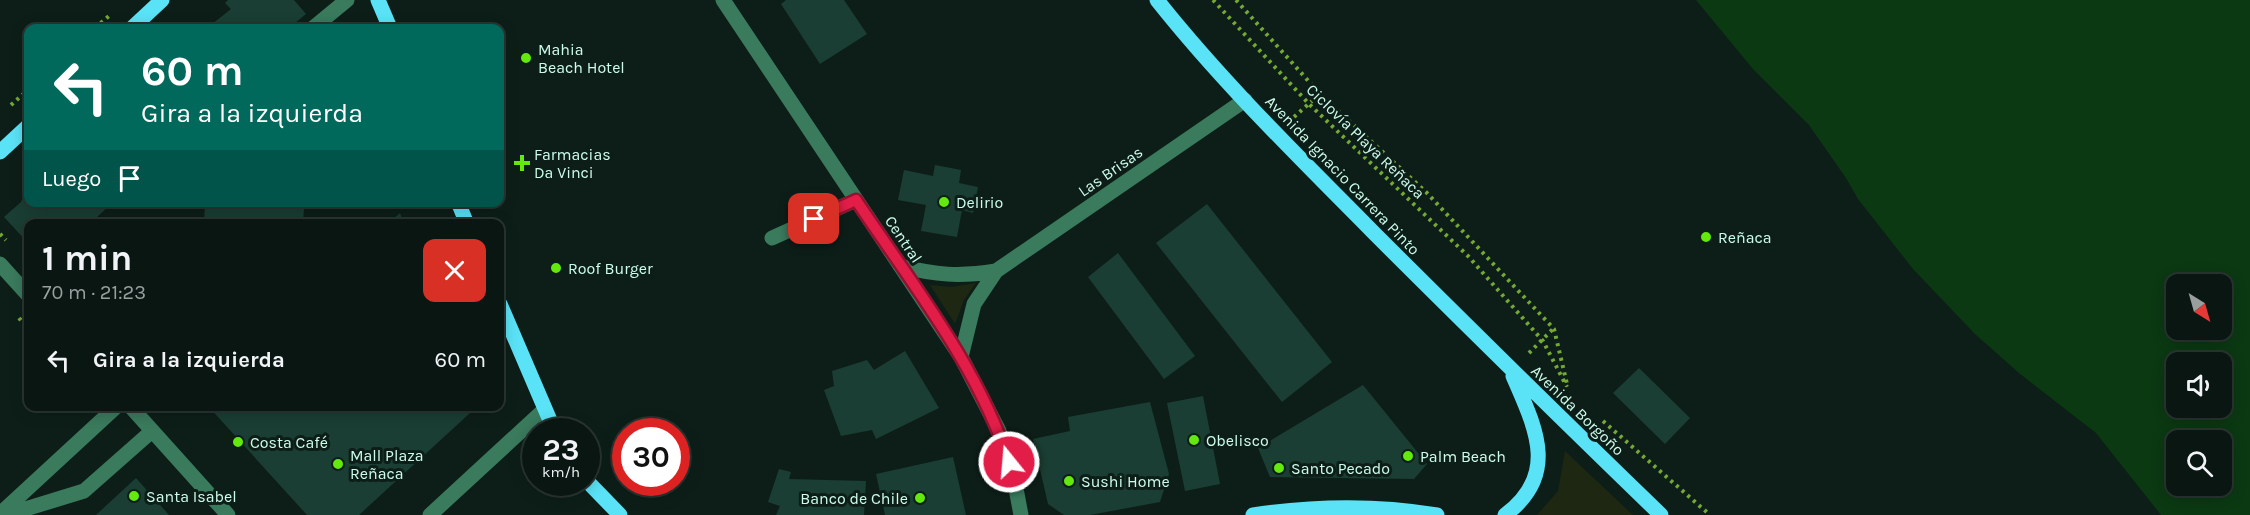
<!DOCTYPE html>
<html lang="es">
<meta charset="utf-8">
<style>
body{margin:0;font-family:Karla,sans-serif;background:#131f1b;color:#f1f3f6;height:100vh;display:flex;flex-direction:column;font-size:22px;white-space:nowrap}
*{box-sizing:border-box;margin:0}
p{font-size:20px;color:#999f9f}
.icon{flex:none;width:33px;height:33px;fill:none;stroke:currentColor;stroke-width:2;stroke-linecap:round;stroke-linejoin:round}
.map{position:relative;flex:1;overflow:hidden}
.details{position:absolute;left:24px;top:219px;width:480px;height:192px;display:flex;flex-direction:column;background:#0a1612;border-radius:12px;box-shadow:0 3px 15px #0003,0 0 0 2px #2a3532}
.details>*{flex:none}
.banner{position:absolute;left:24px;top:24px;width:480px;height:183px;border-radius:12px;box-shadow:0 3px 15px #0003,0 0 0 2px #2a3532;background:#00695c;color:#fff;overflow:hidden}
.needle{width:39px;rotate:143deg}
.controls{position:absolute;left:2166px;top:274px;display:grid;gap:12px}
.controls a{display:grid;place-items:center;width:66px;height:66px;border-radius:12px;background:#0a1612;box-shadow:0 3px 15px #0003,0 0 0 2px #2a3532;font-size:30px}
.speed{position:absolute;left:522px;top:418px;display:flex;gap:12px;font-size:30px;font-weight:700;text-align:center}
.speed>*{display:grid;place-content:center;width:78px;height:78px;border-radius:50%;background:#0a1612;box-shadow:0 3px 15px #0003,0 0 0 2px #2a3532;line-height:1}
.speed small{font-size:15px;font-weight:400}
.speed .limit{border:9px solid #d22;background:#fff;color:#111}
.pin{position:absolute;display:grid;place-items:center;width:51px;height:51px;color:#fff;margin:-26px;border-radius:12px;box-shadow:0 3px 9px #0006}
.me{position:absolute;width:66px;margin:-33px;rotate:343deg;stroke-linejoin:round;filter:drop-shadow(0 0 4px #0008)}
.turn{display:flex;align-items:center;gap:21px;height:126px;padding:0 18px;font-size:27px}
.turn .icon{width:78px;height:78px;stroke-width:2.5}
.turn b{display:block;font-size:42px;line-height:51px}
.then{display:flex;align-items:center;height:57px;padding:0 18px;background:#0003;gap:12px;font-size:22px}
.round{display:grid;place-items:center;flex:none;width:63px;height:63px;border-radius:12px;background:#131f1b}
.head{display:flex;align-items:center;justify-content:space-between;height:102px;padding:0 18px}
h1{font-size:36px;font-weight:700;line-height:45px}
ul{padding:0;list-style:none}
li{display:flex;align-items:center;gap:18px;height:78px;padding:0 18px}
li div{flex:1}
li b{display:block;font-size:22px}
li em{font-style:normal}
.map>svg:first-child{display:block}
.green{fill:#1d2711}
.water{fill:#0b3912;fill-rule:evenodd}
.building{fill:#1a3e33}
.lines{fill:none;stroke-linecap:round;stroke-linejoin:round}
.path{stroke:#75a933;stroke-width:4;stroke-dasharray:3 4.5;stroke-linecap:butt}
.minor{stroke:#3a7a5d;stroke-width:15}
.major{stroke:#5ae2f6;stroke-width:15}
.route-casing{stroke:#92132f;stroke-width:15}
.route{stroke:#e11d48;stroke-width:10}
.poi-dot{fill:#63e90c;stroke:#0d1e18;stroke-width:2}
.labels{text-anchor:middle;stroke-width:6;stroke-linejoin:round;paint-order:stroke}
.poi-label{font-size:16px;fill:#cdfcea;stroke:#0d1e18;text-anchor:start}
.street-label{font-size:16px;fill:#cdfcea;stroke:#0d1e18}
</style>
<div class="map">
<svg width="2250" height="515" viewBox="0 0 2250 515">
<rect width="100%" height="100%" fill="#0d1e18"/>
<path class="green" d="M976,283L964,300L955,324L930,285L951,287Z
M1565,451L1633,515H1537L1558,491Z"/>
<path class="water" d="M1696,0H2250V515H2161L2096,433L2019,373L1975,334L1913,269L1858,199L1846,178L1809,125L1753,69ZM2176,285H2222V330H2176ZM2176,363H2222V408H2176ZM2176,441H2222V486H2176Z"/>
<path class="building" d="M228,0H294L306,14L289,28H207L231,9L225,3Z
M786,0H844L867,34L820,64L781,4Z
M935,165L961,170L959,183L978,187L973,213L962,210L957,237L921,231L926,205L898,200L904,170L933,176Z
M28,185V202H113L95,219L100,224H28V243L4,217L21,202Z
M205,202H321V208H304L303,224H204Z
M1207,204L1332,362L1282,402L1156,243Z
M400,213L404,224H388Z
M1118,253L1195,356L1164,379L1088,277Z
M905,351L939,408L876,439L872,430L841,436L824,390L834,386L832,371L867,360L874,370Z
M1639,368L1690,418L1665,444L1613,393Z
M1363,385L1427,464L1414,479L1270,477L1258,448Z
M1203,396L1220,484L1185,491L1167,403Z
M1150,402L1169,474L1160,502L1090,515H1064L1048,504L1033,439L1070,431L1068,417Z
M208,406H467L470,413L359,515H307Z
M953,457L966,515H885L876,474Z
M779,469L791,472L789,479L866,481L864,515H776L780,506L768,502Z
M136,478L169,515H96Z"/>
<g class="lines">
<path class="path" d="M1213,0L1309,104L1468,256L1543,341L1567,387
M1236,0L1320,94L1427,193L1554,329L1567,384
M95,28L110,15
M11,105L28,90
M1294,117L1320,94
M0,234L6,240
M19,318L28,329
M1529,353L1553,329
M1603,421L1710,515"/>
<path class="minor" d="M723,0L961,357L999,431L1014,478L1021,515
M313,28L347,0
M772,238L856,200
M0,264L28,295
M900,266C936,275 959,277 996,271
M961,357L974,304L996,271L1245,100
M130,406L228,515
M0,514L117,406
M6,515L84,491L152,431
M430,515L544,410"/>
<path class="major" d="M378,0L390,28
M1157,0C1223,83 1299,157 1373,232C1468,327 1564,421 1661,515
M132,28L162,0
M0,152L28,126
M458,202L467,224
M500,304L555,432
M586,480L620,515
M1253,515C1313,506 1377,505 1437,515
M1505,515C1560,474 1535,427 1513,376"/>
</g>
<g class="lines">
<g class="route-casing">
<path id="route" d="M814,219L856,200C912,284 978,366 1009,462"/>
</g>
<use href="#route" class="route"/>
</g>
<g class="poi-dot">
<circle cx="526" cy="58" r="6"/>
<path d="M519 154h6v6h6v6h-6v6h-6v-6h-6v-6h6z"/>
<circle cx="944" cy="202" r="6"/>
<circle cx="1706" cy="237" r="6"/>
<circle cx="556" cy="268" r="6"/>
<circle cx="1194" cy="440" r="6"/>
<circle cx="238" cy="442" r="6"/>
<circle cx="1408" cy="456" r="6"/>
<circle cx="338" cy="464" r="6"/>
<circle cx="1279" cy="468" r="6"/>
<circle cx="1069" cy="481" r="6"/>
<circle cx="134" cy="496" r="6"/>
<circle cx="920" cy="498" r="6"/>
</g>
<g class="labels">
<g class="poi-label">
<text x="538" y="55">Mahia<tspan x="538" dy="18">Beach Hotel</tspan></text>
<text x="534" y="160">Farmacias<tspan x="534" dy="18">Da Vinci</tspan></text>
<text x="956" y="208">Delirio</text>
<text x="1718" y="243">Reñaca</text>
<text x="568" y="274">Roof Burger</text>
<text x="1206" y="446">Obelisco</text>
<text x="250" y="448">Costa Café</text>
<text x="350" y="461">Mall Plaza<tspan x="350" dy="18">Reñaca</tspan></text>
<text x="1420" y="462">Palm Beach</text>
<text x="1291" y="474">Santo Pecado</text>
<text x="1081" y="487">Sushi Home</text>
<text x="146" y="502">Santa Isabel</text>
<text x="908" y="504" text-anchor="end">Banco de Chile</text>
</g>
<g class="street-label">
<text transform="translate(1366 141) rotate(44)" y="6">Ciclovía Playa Reñaca</text>
<text transform="translate(1110 171) rotate(-35)" y="6">Las Brisas</text>
<text transform="translate(1343 175) rotate(46)" y="6">Avenida Ignacio Carrera Pinto</text>
<text transform="translate(904 239) rotate(56)" y="6">Central</text>
<text transform="translate(1578 410) rotate(44)" y="6">Avenida Borgoño</text>
</g>
</g>
</svg>
<div class="controls">
<a><svg class="needle" viewBox="-14 -14 28 28"><path d="M0-13l5 13h-10z" fill="#e53935"/><path d="M0 13l5-13h-10z" fill="#999f9f"/></svg></a>
<a><svg class="icon" aria-label="sound" viewBox="0 0 24 24"><path d="M4 9h4l5-4v14l-5-4H4zM17 9q2 3 0 6"/></svg></a>
<a><svg class="icon" aria-label="search" viewBox="0 0 24 24"><circle cx="10" cy="10" r="6"/><path d="M15 15l6 6"/></svg></a>
</div>
<div class="speed"><div>23<small>km/h</small></div><div class="limit">30</div></div>
<div class="pin" style="left:814px;top:219px;background:#d93025"><svg class="icon" aria-label="arrive" viewBox="0 0 24 24"><path d="M6 21V4h12l-3 4 3 4H6"/></svg></div>
<svg class="me" style="left:1009px;top:462px" viewBox="-20 -20 40 40"><circle r="17" fill="#e11d48" stroke="#fff" stroke-width="3"/><path d="M0-11L8 9 0 5-8 9z" fill="#fff"/></svg>
<div class="banner">
<div class="turn"><svg class="icon" aria-label="left" viewBox="0 0 24 24"><path d="M17 20v-9H6M10 6l-5 5 5 5"/></svg><div><b>60 m</b>Gira a la izquierda</div></div>
<div class="then">Luego<svg class="icon" aria-label="arrive" viewBox="0 0 24 24"><path d="M6 21V4h12l-3 4 3 4H6"/></svg></div>
</div>
<section class="details">
<div class="head"><div><h1>1 min</h1><p>70 m · 21:23</p></div><a class="round" style="background:#d93025;color:#fff"><svg class="icon" aria-label="close" viewBox="0 0 24 24"><path d="M6 6l12 12M18 6L6 18"/></svg></a></div>
<ul>
<li><svg class="icon" aria-label="left" viewBox="0 0 24 24"><path d="M17 20v-9H6M10 6l-5 5 5 5"/></svg><div><b>Gira a la izquierda</b></div><em>60 m</em></li>
</ul>
</section>
</div>
